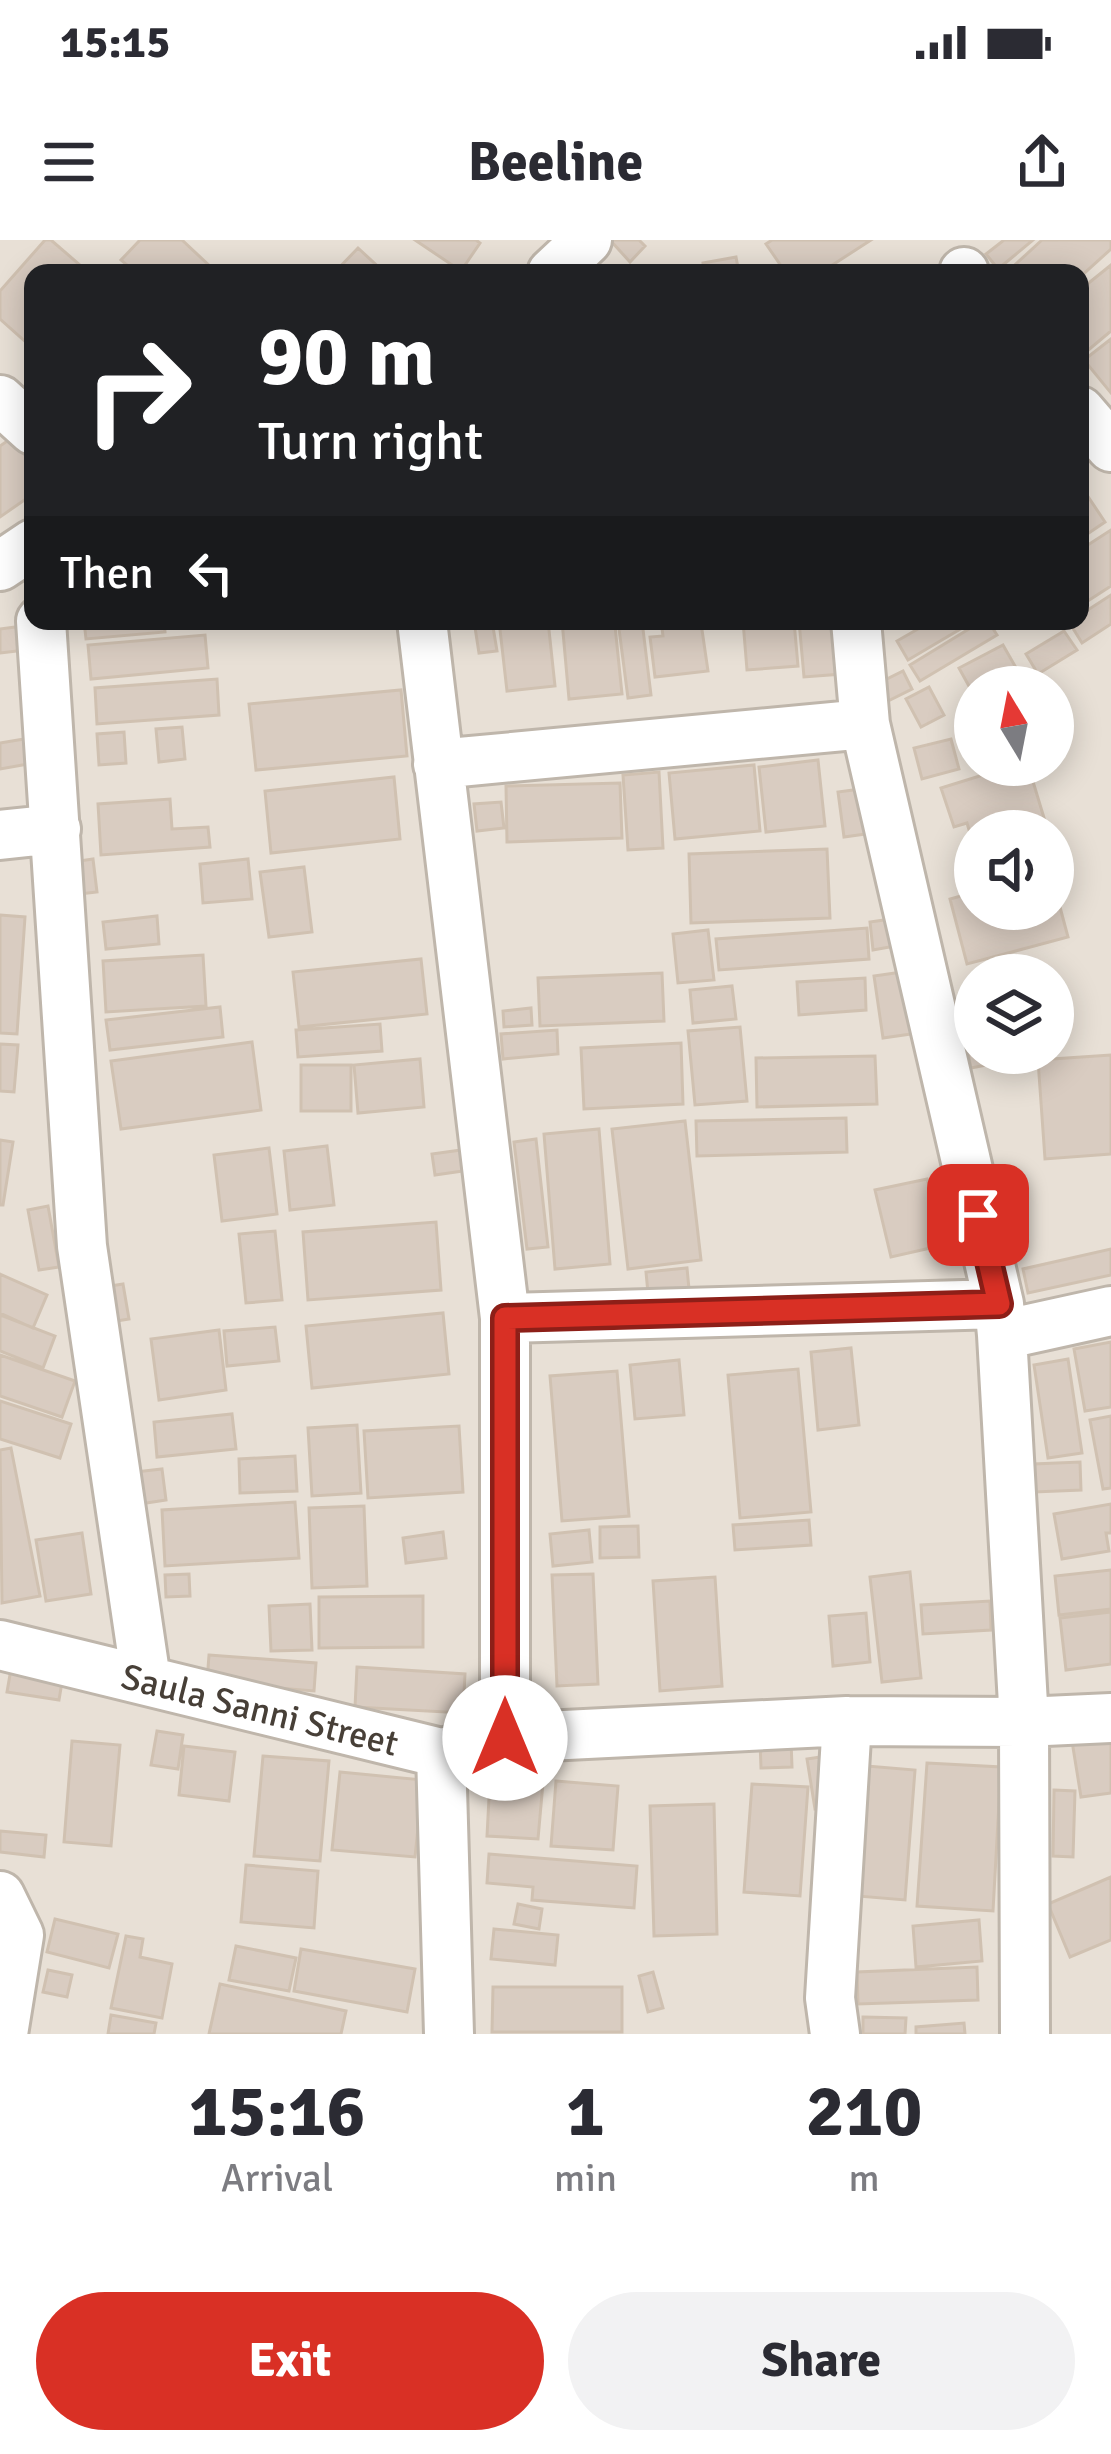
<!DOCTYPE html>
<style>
body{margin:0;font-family:Signika,sans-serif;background:#f2f2f3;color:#2b2b33;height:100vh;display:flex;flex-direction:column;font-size:45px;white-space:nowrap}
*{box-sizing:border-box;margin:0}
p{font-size:39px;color:#7c7c81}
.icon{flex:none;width:66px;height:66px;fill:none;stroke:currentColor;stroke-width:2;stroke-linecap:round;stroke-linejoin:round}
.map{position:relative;height:1794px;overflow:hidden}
.side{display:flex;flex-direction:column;background:#fff;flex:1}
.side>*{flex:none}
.top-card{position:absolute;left:24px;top:24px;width:1065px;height:366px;border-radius:24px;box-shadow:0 6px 30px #0003;background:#202124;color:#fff;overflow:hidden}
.needle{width:78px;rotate:350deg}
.fabs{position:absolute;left:954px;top:426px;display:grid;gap:24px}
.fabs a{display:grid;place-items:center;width:120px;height:120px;border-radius:50%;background:#fff;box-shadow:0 6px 30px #0003;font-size:60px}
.pin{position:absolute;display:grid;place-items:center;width:102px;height:102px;color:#fff;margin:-51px;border-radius:24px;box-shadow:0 6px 18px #0006}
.me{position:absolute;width:132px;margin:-66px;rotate:0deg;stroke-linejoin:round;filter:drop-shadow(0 0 9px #0008)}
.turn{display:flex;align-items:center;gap:42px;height:252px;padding:0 36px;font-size:54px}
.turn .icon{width:156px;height:156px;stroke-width:2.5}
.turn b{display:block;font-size:84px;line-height:102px}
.then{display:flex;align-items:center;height:114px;padding:0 36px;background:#0003;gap:24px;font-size:45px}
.eta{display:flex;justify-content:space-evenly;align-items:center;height:204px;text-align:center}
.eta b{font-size:72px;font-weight:700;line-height:84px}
.action{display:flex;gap:24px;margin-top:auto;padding:24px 36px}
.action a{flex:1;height:138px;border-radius:72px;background:#d93025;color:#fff;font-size:48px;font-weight:700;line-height:138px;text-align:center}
.action a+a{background:#f2f2f3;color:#2b2b33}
.status{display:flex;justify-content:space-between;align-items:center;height:84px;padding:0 60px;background:#fff;direction:ltr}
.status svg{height:33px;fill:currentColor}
header{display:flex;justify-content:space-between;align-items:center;height:156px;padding:0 36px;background:#fff;font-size:54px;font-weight:700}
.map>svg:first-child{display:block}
.residential{fill:#e8e0d6;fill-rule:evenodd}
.building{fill:#d9ccc1;stroke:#d0c1b1;stroke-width:3}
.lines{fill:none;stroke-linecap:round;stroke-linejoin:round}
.minor-casing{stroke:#bfb6ab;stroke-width:54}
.minor{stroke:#fff;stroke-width:48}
.route-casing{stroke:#8d1f18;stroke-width:30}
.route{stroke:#d93025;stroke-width:21}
.labels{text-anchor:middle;stroke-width:9;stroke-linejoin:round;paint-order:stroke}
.street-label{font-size:36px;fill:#473f37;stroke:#fff}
</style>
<div class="status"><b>15:15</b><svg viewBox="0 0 49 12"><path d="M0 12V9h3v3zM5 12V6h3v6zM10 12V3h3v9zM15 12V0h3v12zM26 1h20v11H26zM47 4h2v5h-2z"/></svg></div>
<header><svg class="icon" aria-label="menu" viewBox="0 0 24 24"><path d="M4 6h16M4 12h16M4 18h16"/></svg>Beeline<svg class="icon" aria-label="share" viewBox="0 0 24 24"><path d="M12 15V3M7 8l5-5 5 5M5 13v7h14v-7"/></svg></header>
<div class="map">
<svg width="1111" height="1794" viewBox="0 0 1111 1794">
<rect width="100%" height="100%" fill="#f4efe8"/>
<path class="residential" d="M0,0H1111V1794H0ZM33,33H1080V381H33ZM975,447H1053V525H975ZM975,591H1053V669H975ZM975,735H1053V813H975Z"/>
<path class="building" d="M45,0H51L88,32L33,33V96L27,103L0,79V51Z
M140,0H182L213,29L209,33H136L121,20Z
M415,0H476L480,3L461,31Z
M610,0H639L645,6L630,22Z
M772,0H871L820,33H786L766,4Z
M1004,0H1033L998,29L986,14Z
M1042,0H1111V9L1080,37V33H1006Z
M358,8L385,33H334Z
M736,17L739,33H704L703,23Z
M1111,25V91L1080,117V50Z
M1111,99V153L1084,120Z
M13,197L33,226V254L0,277V206Z
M1085,252L1105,282L1080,299V256Z
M1111,290V346L1080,366V310Z
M1111,355V384L1082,403L1069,382L1080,381V375Z
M84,381H164L165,392L86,399Z
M474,381H492L497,411L479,413Z
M499,381H548L555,446L507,451Z
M562,381H620L621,386H615L622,454L569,459Z
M625,381H642L651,455L628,458L619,389L626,388Z
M743,381H794L798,426L747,430Z
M799,381H837L842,434L804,437Z
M932,381H974L908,420L897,401Z
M982,381H988L997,395L920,441L910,425Z
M701,383L708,431L655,437L650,397L663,396L662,388Z
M23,386L26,410L0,413V389Z
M1064,391L1077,410L1038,434L1026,414Z
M205,395L208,428L91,439L88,405Z
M1003,405L1027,447H975V457L959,428Z
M903,431L912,449L884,463L875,445Z
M217,439L219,475L97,484L95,448Z
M929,447L944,475L921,487L906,459Z
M401,450L407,516L256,530L249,464Z
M182,487L185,519L159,522L156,489Z
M124,492L126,523L99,525L97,494Z
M24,499L28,524L0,529V503Z
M951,499L959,529L922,539L914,508Z
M818,520L825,586L766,592L759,527Z
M754,525L760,591L675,599L669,533Z
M1015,525H1028L1048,591H975V610L967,583L954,587L941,548Z
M659,532L663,608L628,610L623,535Z
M394,537L400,599L271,613L265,551Z
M620,543L622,598L507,602L506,546Z
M868,548L873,593L844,597L838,552Z
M170,559L172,589L208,587L210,607L101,615L98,564Z
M501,562L504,588L477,591L474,564Z
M827,609L830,678L691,683L689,614Z
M93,619L97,652L70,655L66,623Z
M248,619L252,659L203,663L200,624Z
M304,627L312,692L269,697L260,632Z
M1053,641L1068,697L967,724L950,659L975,652V669H1053Z
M0,675L25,677L17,794L0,793Z
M157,676L159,704L106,709L103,682Z
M891,679L895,706L873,710L870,682Z
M867,688L869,719L719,730L716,699Z
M708,690L714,740L678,743L673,694Z
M203,715L206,766L106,772L103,721Z
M421,719L427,774L299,787L293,732Z
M916,730L925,792L883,798L874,736Z
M662,733L664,781L540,786L538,738Z
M865,738L866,770L799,775L797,742Z
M732,746L736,779L693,783L690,750Z
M220,767L223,797L110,810L106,780Z
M531,768L532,785L504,787L503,771Z
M975,779V813H1001L1002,822L971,828L962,782Z
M380,784L382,811L298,817L296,790Z
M740,787L747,861L695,865L688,791Z
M557,790L558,814L503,819L501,794Z
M252,802L261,870L121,889L111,821Z
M681,803L683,864L584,869L581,808Z
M0,804L18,805L14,852L0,851Z
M1111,815V914L1045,919L1038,820Z
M875,816L877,864L757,867L756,818Z
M420,819L424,867L358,873L354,825Z
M301,825H351V871H301Z
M846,878L847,912L697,916L696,881Z
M685,881L701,1020L628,1029L612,889Z
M599,889L610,1024L555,1029L544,894Z
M536,899L548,1007L527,1009L514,902Z
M0,900L13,902L3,965H0Z
M327,906L334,965L290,970L284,911Z
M269,908L277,974L222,981L214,915Z
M461,910L463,931L435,935L432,914Z
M927,939L932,956L950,952L961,1001L891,1017L875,950Z
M48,966L59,1027L39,1030L28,970Z
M436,982L441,1050L308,1060L303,992Z
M275,991L282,1060L246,1063L239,994Z
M1111,1009V1035L1028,1053L1023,1029Z
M687,1028L689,1049L648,1053L646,1032Z
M0,1034L47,1055L33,1088L0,1073Z
M123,1044L129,1079L104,1083L98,1048Z
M443,1073L449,1134L312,1148L306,1086Z
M0,1075L55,1096L43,1128L0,1111Z
M275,1087L279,1121L227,1126L224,1091Z
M219,1090L226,1150L159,1160L151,1099Z
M1111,1102V1167L1085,1171L1074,1109Z
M851,1108L859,1185L818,1190L811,1112Z
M0,1115L75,1141L62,1177L0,1156Z
M1068,1119L1082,1213L1048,1218L1034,1125Z
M679,1120L684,1175L635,1179L630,1125Z
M798,1129L811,1272L740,1278L728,1135Z
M617,1131L629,1276L562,1281L550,1136Z
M0,1161L71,1184L60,1218L0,1199Z
M232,1174L236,1209L157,1217L154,1182Z
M1111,1176V1248L1103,1249L1090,1180Z
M357,1185L361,1253L312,1256L308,1188Z
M459,1186L463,1252L368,1258L364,1191Z
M11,1208L40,1356L2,1363L0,1210Z
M295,1216L297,1251L240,1253L239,1219Z
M1080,1222L1081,1250L1035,1252L1034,1224Z
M162,1229L166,1260L140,1264L135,1232Z
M295,1262L299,1318L165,1326L162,1270Z
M1111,1264V1293H1106L1109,1311L1062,1319L1054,1274Z
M364,1266L367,1346L312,1348L309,1268Z
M809,1280L811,1305L735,1310L733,1285Z
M638,1286L639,1317L600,1318V1287Z
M589,1290L592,1322L553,1326L550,1294Z
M443,1292L446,1318L406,1323L403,1298Z
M82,1293L91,1354L46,1361L36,1300Z
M1111,1330V1369L1059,1375L1055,1336Z
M910,1332L921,1438L882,1442L870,1337Z
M189,1334L190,1356L166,1357L165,1335Z
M593,1334L598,1444L557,1446L552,1335Z
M715,1337L722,1446L660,1451L653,1341Z
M423,1356V1407L319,1408V1357Z
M990,1361L991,1390L923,1394L921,1365Z
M310,1364L312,1410L271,1411L269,1366Z
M1111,1372V1424L1066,1430L1060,1378Z
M866,1373L870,1422L833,1426L829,1376Z
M209,1415L316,1423L314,1451L207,1442Z
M357,1427L465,1434L463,1473L355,1467Z
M11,1429L63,1436L59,1460L7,1452Z
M1111,1488V1553L1081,1557L1071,1495Z
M157,1491L183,1495L178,1529L151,1525Z
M791,1500L792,1527L761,1528L760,1501Z
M72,1501L120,1505L111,1606L64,1602Z
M184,1506L235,1512L229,1561L179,1555Z
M263,1516L329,1521L320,1621L254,1616Z
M827,1516L834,1566L815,1569L807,1519Z
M927,1523L1001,1527L993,1671L917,1666Z
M855,1525L915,1530L905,1660L845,1655Z
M340,1532L423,1540L415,1617L332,1610Z
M490,1539L543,1543L538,1599L487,1596Z
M556,1541L618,1546L613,1610L551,1606Z
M752,1544L808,1547L800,1656L744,1652Z
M1054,1550L1075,1551L1073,1617L1053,1616Z
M714,1564L717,1694L654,1696L650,1566Z
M0,1591L46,1595L44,1617L0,1612Z
M489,1614L637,1626L634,1668L532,1660L533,1647L487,1643Z
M246,1625L318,1631L314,1688L241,1682Z
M1111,1637V1700L1070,1717L1048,1664Z
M518,1664L542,1669L539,1689L514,1684Z
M55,1679L118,1694L109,1728L47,1712Z
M979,1680L982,1721L916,1727L913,1686Z
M494,1689L558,1695L555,1725L491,1719Z
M126,1696L143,1699L140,1717L172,1724L162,1778L111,1768Z
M236,1706L296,1718L289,1751L229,1740Z
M301,1709L415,1729L407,1772L294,1751Z
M977,1727L978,1760L858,1764L857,1732Z
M48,1730L72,1735L67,1757L43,1752Z
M653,1732L663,1768L648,1772L639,1736Z
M220,1744L346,1771L341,1794H209Z
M493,1747H622V1792H492Z
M111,1775L156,1783L154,1794H108Z
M863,1777L906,1778L905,1794H863Z
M964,1783L965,1794H916V1787Z"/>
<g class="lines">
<g class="minor-casing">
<path id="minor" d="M964,32V33
M552,33L587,0
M0,160L33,190
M1080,171L1111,207
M0,326L33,304
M41,381L82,1006L146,1440
M422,381L505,1078V1498
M856,381L865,484L999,1064L1002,1095L1024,1482L1025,1794
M438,524L865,484
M0,595L56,589
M505,1078L999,1064
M1002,1095L1111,1071
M0,1405L441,1513L505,1498L847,1481L1024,1482L1111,1478
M441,1513L449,1794
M0,1656L19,1695L3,1794
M835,1794L830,1758L847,1481"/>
</g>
<use href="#minor" class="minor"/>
</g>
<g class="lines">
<g class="route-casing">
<path id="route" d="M505,1498V1078L999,1064L978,975"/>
</g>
<use href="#route" class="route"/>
</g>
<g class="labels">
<g class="street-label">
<text transform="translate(260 1469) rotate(14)" y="13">Saula Sanni Street</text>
</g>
</g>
</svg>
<div class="fabs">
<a><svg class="needle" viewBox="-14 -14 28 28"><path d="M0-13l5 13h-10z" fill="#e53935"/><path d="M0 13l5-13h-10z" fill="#7c7c81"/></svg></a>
<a><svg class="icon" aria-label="sound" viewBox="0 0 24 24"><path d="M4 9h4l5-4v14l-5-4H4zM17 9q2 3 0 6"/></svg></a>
<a><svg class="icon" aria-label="layers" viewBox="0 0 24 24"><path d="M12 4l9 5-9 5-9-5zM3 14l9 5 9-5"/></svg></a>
</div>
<div class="pin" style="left:978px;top:975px;background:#d93025"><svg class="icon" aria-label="arrive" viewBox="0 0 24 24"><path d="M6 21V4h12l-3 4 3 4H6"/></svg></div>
<svg class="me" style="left:505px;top:1498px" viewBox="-20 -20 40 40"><circle r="19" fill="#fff"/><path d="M0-13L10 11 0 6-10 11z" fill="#d93025"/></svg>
<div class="top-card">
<div class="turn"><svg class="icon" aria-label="right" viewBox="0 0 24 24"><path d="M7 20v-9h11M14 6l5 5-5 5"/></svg><div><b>90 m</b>Turn right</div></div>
<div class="then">Then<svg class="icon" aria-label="left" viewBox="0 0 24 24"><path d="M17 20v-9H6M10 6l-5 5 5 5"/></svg></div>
</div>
</div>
<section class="side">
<div class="eta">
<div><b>15:16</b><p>Arrival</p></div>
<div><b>1</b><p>min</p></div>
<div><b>210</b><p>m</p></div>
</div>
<div class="action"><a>Exit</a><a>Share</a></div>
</section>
